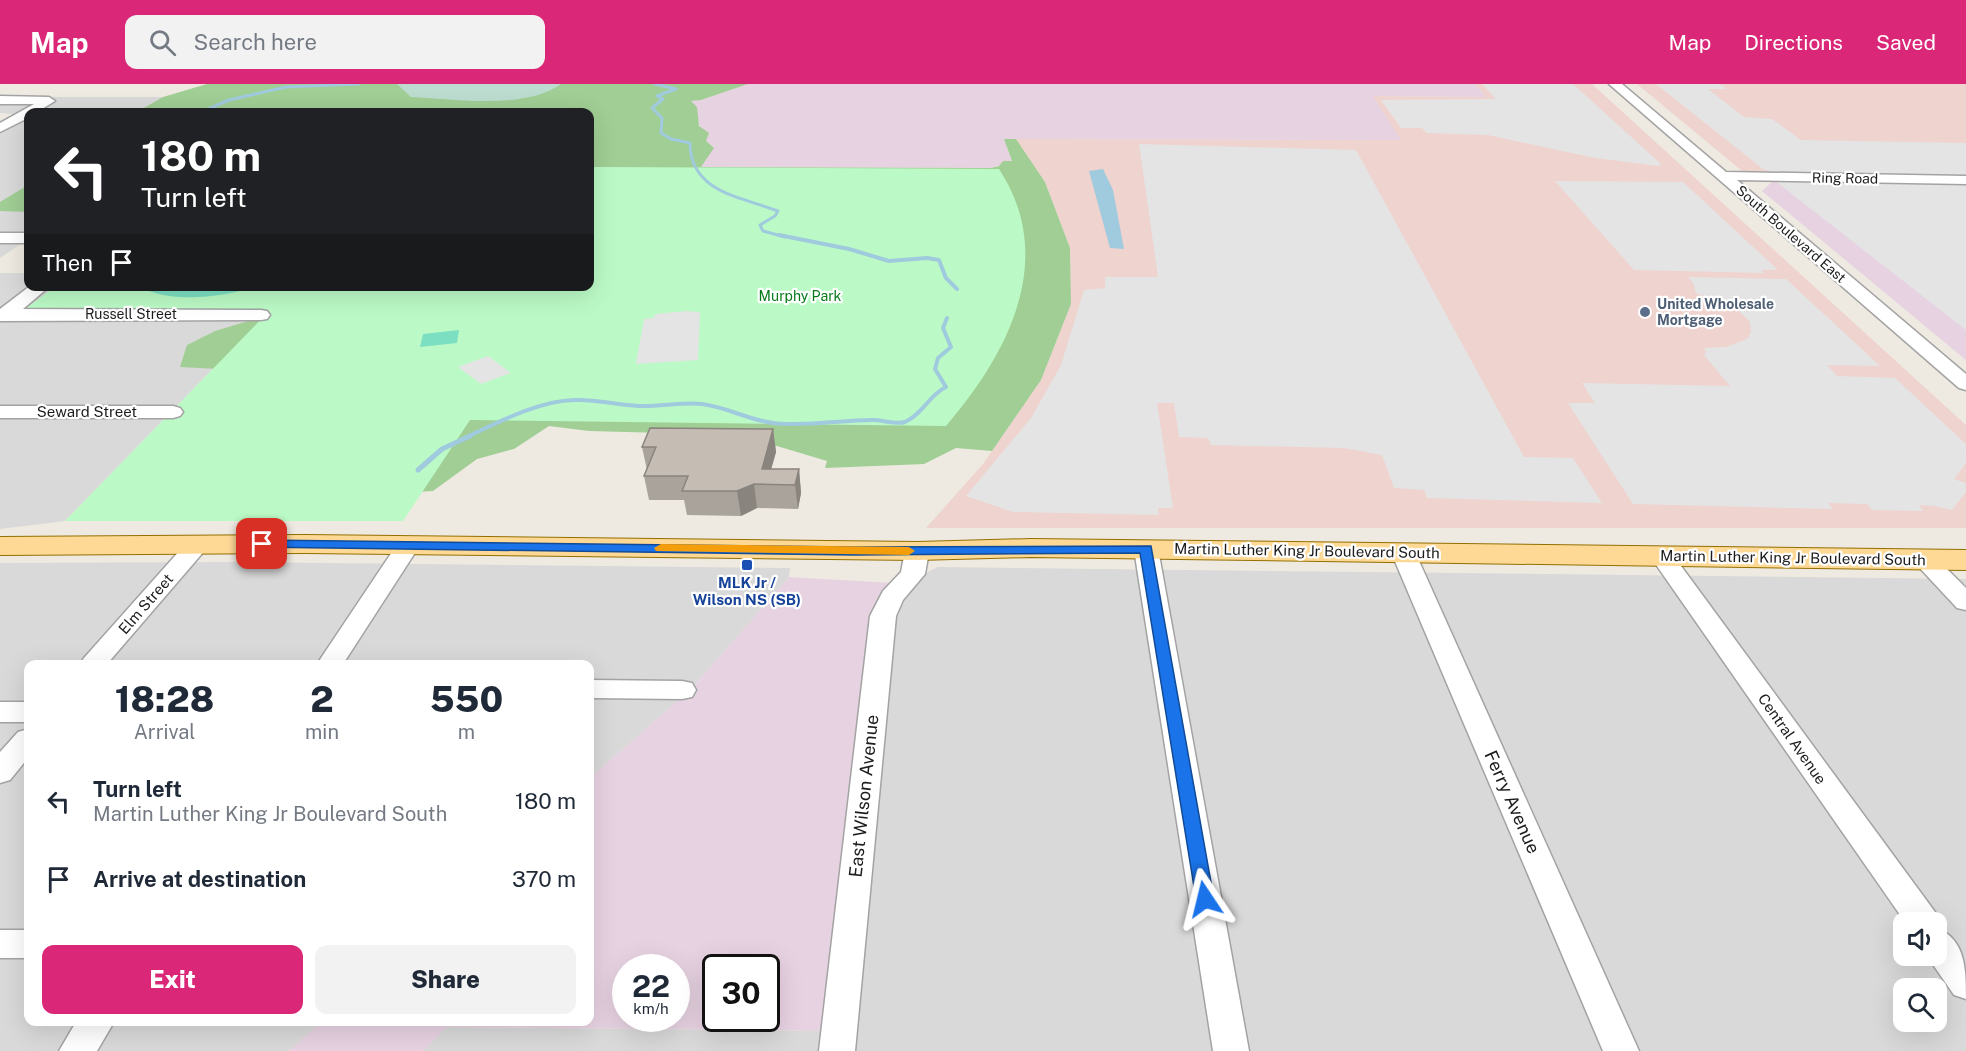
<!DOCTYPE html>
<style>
body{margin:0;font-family:"Public Sans",sans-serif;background:#f2f2f3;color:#1f2937;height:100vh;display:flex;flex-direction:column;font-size:22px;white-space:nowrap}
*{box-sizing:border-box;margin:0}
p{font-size:20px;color:#747a83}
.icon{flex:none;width:33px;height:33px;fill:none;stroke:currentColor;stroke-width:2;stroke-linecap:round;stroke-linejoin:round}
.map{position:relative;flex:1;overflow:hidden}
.details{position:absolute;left:24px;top:576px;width:570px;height:366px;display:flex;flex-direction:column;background:#fff;border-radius:12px;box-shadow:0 6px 24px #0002}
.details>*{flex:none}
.top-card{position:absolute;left:24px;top:24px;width:570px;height:183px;border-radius:12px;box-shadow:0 6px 24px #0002;background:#202124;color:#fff;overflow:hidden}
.controls{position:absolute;left:1893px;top:828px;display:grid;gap:12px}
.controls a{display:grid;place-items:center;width:54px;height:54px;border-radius:12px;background:#fff;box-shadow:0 6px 24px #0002;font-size:30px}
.speed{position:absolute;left:612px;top:870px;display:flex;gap:12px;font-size:30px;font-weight:700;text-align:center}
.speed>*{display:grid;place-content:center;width:78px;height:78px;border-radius:50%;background:#fff;box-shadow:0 6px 24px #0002;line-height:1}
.speed small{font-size:15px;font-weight:400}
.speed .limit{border:3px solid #111;border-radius:9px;background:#fff;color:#111}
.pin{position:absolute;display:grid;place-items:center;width:51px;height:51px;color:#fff;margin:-26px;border-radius:12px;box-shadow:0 3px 9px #0006}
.me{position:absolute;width:66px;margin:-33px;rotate:350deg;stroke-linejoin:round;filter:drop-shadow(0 0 4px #0008)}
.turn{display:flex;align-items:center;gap:21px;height:126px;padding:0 18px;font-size:27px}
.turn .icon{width:78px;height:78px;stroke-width:2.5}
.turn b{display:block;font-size:42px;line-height:51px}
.then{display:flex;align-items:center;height:57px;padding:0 18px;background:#0003;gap:12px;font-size:22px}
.eta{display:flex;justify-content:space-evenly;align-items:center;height:102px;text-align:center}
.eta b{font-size:36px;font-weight:800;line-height:42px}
.action{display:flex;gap:12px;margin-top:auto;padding:12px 18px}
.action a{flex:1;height:69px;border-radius:12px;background:#db2777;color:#fff;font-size:24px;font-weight:800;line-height:69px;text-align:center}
.action a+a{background:#f2f2f3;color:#1f2937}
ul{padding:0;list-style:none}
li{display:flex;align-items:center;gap:18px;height:78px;padding:0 18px}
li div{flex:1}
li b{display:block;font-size:22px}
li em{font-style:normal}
header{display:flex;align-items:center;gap:36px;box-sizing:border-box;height:84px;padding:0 30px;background:#db2777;color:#fff}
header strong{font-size:28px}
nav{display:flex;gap:33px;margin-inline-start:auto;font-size:21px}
.search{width:420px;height:54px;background:#f2f2f3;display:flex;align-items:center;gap:15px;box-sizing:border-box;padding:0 21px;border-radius:12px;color:#747a83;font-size:22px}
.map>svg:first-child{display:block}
.residential{fill:#dad9d9;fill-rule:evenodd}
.commercial{fill:#efd3cf}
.industrial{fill:#e7d2e1;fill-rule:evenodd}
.forest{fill:#a0ce94}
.wetland{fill:#bddcd0}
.park{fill:#bbfac6}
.pitch{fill:#7cdfc1}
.parking{fill:#e4e4e4}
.water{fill:#a0cadd}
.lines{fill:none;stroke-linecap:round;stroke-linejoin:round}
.stream-far2{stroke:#a0cadd;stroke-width:3}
.stream-far1{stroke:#a0cadd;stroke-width:4}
.stream{stroke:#a0cadd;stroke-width:5}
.minor-casing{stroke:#a3a3a3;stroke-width:3}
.major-casing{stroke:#936f00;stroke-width:2}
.minor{fill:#fff;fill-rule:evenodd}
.major{fill:#fed996;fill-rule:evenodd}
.wall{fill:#a9a39b}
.shaded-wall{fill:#8a847e}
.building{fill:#c5bdb4;stroke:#8a847e;stroke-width:1.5}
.route{fill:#1a73e8;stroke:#114b97;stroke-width:1.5}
.slow{fill:#f59e0b}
.service-dot{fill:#5c6f8a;stroke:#fff;stroke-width:2}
.transit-dot{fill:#1a4fb4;stroke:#fff;stroke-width:2}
.labels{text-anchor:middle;stroke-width:4.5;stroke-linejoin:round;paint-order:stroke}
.far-street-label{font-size:14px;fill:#1c1c1c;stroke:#fff}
.far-park-label{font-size:14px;fill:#097a1c;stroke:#fff}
.far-service-label{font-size:14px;font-weight:bold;fill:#4e5e75;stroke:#fff;text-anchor:start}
.street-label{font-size:15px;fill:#1c1c1c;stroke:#fff}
.transit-label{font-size:15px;font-weight:bold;fill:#164399;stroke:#fff}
.near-street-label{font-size:18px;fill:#1c1c1c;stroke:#fff}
</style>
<header>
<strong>Map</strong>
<div class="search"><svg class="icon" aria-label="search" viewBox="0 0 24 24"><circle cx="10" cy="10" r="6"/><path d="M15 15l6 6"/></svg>Search here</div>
<nav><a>Map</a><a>Directions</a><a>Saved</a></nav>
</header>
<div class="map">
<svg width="1966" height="967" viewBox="0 0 1966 967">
<rect width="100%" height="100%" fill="#eeeae1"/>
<path class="residential" d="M0,13H189L163,28H28V155L0,174V37L13,30L0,29Z
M0,189H28V202L56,203L26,225H271L65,437L0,445Z
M239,478L790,484L789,493L693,603L590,694V580H28V938H321L289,967H0V479Z
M938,483L1966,495V967H423L446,943L841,947L892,520L911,496ZM1904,838H1936V872H1904ZM1904,904H1936V938H1904Z"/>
<path class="commercial" d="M1475,0H1592L1966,341V444H926L983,380L1041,296L1071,220L1070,164L1045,98L1016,55L1400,56L1372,12L1486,13Z
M1637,0H1966V91L1742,87Z"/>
<path class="industrial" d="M748,0H1475L1486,13L1373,12L1401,56L1004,55L1012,77L991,84L700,83L707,75L706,57L690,17L701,16Z
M1774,96L1966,100V276L1762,107Z
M789,493L909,500L892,520L841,947L447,943L423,967H289L321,938H590V694L693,603ZM626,884H676V934H626ZM716,884H766V934H716Z"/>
<path class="forest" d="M207,0H748L701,16L691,17L697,23L699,42L709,49L706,57L714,64L701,83L991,84L999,82L1003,77H1012L1004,55H1016L1045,98L1070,164L1071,220L1041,296L992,367L956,364L924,380L825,384L827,377L777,362H727L664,349L589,347L549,342L514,365L477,375L433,407L383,410L352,405L658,204L219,285L180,283L187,261L215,247L302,221L590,202V28H137L163,13Z
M28,101V128L0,127V118Z"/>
<path class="wetland" d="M397,0H561C525,26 454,15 411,13Z"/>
<path class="park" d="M590,83L999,85C1058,175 1008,270 946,342L470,336L403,437H65L270,226L25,225L56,202H590Z"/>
<path class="pitch" d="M140,203H255C222,213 172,220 140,203Z
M459,246L457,259L420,263L423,250Z"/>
<path class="parking" d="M1482,0H1573L1661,80L1659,82L1595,74L1488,51L1427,49L1422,44H1401L1381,16L1496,15Z
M1656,0H1720L1727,5H1708L1744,33L1772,35L1801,56L1966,59V92L1773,88L1763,85Z
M1139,60L1356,66L1524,373L1573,374L1602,419L1427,414L1424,406L1394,404L1382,371L1344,364L1211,361L1208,354L1179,353L1174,319H1157L1173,424H1158L1159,431L1013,428L966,412L1031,334L1061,281L1084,206L1105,204V193H1158Z
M1774,96L1966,100V246Z
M1555,97L1683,98L1778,186H1761L1765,189L1634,186Z
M1688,193L1786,195L1880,282L1827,281L1837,292L1895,294L1966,360V379L1954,395L1966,399V408L1952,426L1935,422L1919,421L1923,427L1872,426L1867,420L1828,419L1833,425L1633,420L1568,319H1595L1582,299L1730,302L1704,271L1706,268L1704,264L1726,263L1747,255L1751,248L1750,238L1739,227L1729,222L1696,209L1693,199Z
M686,227L700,228L698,276L636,280L644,235L653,234L656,230Z
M488,272L511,289L481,300L458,283Z"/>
<path class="water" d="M1103,85L1113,106L1124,165L1110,164L1089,87Z"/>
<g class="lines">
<path class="stream-far2" d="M655,0L676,5L657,12L663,15L652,24L662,34L661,49L671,55L690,59C690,108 741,113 778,127L775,132L760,141L763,147L785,153
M190,28L206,26L229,16L286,3L359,0"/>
<path class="stream-far1" d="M779,151L849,165L889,177L927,174L939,176L946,194L957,205
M467,353C499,338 538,317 574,316C596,315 617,321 638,322C659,323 681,318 702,320C727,323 748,336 773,339C806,343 840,336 873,336C883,336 896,341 905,338C923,330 929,311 946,303L935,285L938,274L951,263L943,244L947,234"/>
<path class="stream" d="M418,386L442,365L470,352"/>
<g class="minor-casing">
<path id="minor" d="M1609,0H1622L1726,88L1966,92V100L1737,96L1966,290V306L1959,304Z
M0,12L49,13L55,17L37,28H28V34L0,48V39L34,20H0Z
M0,149H28V159H0Z
M30,202H50L23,225L261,226L267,227L270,231L267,235L261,236L0,237V225Z
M0,322H173L180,324L183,328L180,332L173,334H0Z
M198,453L206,455L210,460L206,465L107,580H80L84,574L190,455Z
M408,454L416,456L420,461L343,580H317L400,456Z
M1146,458L1154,460L1158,465L1249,967H1213L1134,465L1138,460Z
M917,460L925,462L929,467L925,490L903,516L896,532L855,967H819L870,532L883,507L901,488L905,467L909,462Z
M1403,461L1411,463L1415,468L1639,967H1603L1391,468L1395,463Z
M1662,465L1670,467L1935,828L1939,838L1937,844C1966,856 1966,886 1966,915L1954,911L1927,872H1936V838H1905L1650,472L1654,467Z
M1924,468L1932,470L1966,504V526L1957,524L1916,480L1912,475L1916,470Z
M590,596L682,597L692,599L696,606L692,613L682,615L590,614Z
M0,618H28V638H0Z
M28,645V674L10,696L0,699V668L18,648Z
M0,846H28V874H0Z
M76,938H114L97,967H59Z"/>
</g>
<g class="major-casing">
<path id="major" d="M305,451L917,458L1031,455L1966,466V486L1031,473L917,476L305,469L0,471V453Z"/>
</g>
<use href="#minor" class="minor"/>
<use href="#major" class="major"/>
</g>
<path class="wall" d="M773,345L776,368L771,385H799L801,409L798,425L757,424L741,432L687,431L684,416H649L644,392L647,386L642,363Z"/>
<path class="shaded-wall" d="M773,345L776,368L767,400L762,385Z
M799,385L801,409L798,425L795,401Z
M754,400L757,424L741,432L737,407Z"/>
<path class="building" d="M650,344L773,345L762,385H799L795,401L754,400L737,407H682L688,392H644L656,363H642Z"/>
<path class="route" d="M262,456L854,463L1151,462L1214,815L1211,820L1205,823L1198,820L1196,815L1140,469L854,471L257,463L255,460L257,457Z"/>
<path class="slow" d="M661,460L909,463L915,467L909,471L656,467L654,464Z"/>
<circle class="service-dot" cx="1645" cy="228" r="6"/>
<rect class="transit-dot" x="741" y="475" width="12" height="12" rx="3"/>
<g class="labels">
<g class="far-street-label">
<text transform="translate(1845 94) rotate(1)" y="5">Ring Road</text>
<text transform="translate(1791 150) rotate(41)" y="5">South Boulevard East</text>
<text x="131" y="235">Russell Street</text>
</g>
<g class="far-park-label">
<text x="800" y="217">Murphy Park</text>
</g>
<g class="far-service-label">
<text x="1657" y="225">United Wholesale<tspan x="1657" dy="16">Mortgage</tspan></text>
</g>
<g class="street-label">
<text x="87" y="333">Seward Street</text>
<text transform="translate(1307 467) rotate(1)" y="5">Martin Luther King Jr Boulevard South</text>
<text transform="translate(1793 474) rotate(1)" y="5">Martin Luther King Jr Boulevard South</text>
<text transform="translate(146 520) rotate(-49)" y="5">Elm Street</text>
<text transform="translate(1792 655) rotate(55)" y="5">Central Avenue</text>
</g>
<g class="transit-label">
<text x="747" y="504">MLK Jr /<tspan x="747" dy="17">Wilson NS (SB)</tspan></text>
</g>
<g class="near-street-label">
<text transform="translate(864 712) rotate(-84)" y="6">East Wilson Avenue</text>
<text transform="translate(1512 718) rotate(66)" y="6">Ferry Avenue</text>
</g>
</g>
</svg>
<div class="controls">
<a><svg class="icon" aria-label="sound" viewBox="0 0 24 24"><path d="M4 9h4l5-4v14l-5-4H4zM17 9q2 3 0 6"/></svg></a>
<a><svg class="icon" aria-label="search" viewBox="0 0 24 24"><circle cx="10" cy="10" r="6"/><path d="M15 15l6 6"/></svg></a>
</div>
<div class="speed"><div>22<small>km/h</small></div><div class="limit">30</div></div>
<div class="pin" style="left:262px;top:460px;background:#d93025"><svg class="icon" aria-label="arrive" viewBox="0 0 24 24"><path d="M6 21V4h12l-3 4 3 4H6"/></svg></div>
<svg class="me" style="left:1205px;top:815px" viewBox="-20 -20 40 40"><path d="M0-17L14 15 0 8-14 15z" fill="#1a73e8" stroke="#fff" stroke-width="4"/></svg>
<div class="top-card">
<div class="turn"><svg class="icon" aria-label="left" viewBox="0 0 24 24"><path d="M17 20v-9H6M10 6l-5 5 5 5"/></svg><div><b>180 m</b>Turn left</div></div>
<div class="then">Then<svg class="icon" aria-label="arrive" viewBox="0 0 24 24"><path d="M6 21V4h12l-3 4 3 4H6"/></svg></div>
</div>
<section class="details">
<div class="eta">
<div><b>18:28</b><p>Arrival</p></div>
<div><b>2</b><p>min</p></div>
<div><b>550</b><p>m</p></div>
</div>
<ul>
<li><svg class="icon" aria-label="left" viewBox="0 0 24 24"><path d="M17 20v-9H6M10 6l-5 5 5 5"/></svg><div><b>Turn left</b><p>Martin Luther King Jr Boulevard South</p></div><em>180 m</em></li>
<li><svg class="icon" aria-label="arrive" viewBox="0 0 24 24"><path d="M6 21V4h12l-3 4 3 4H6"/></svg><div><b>Arrive at destination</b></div><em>370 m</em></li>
</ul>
<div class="action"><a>Exit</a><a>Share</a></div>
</section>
</div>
